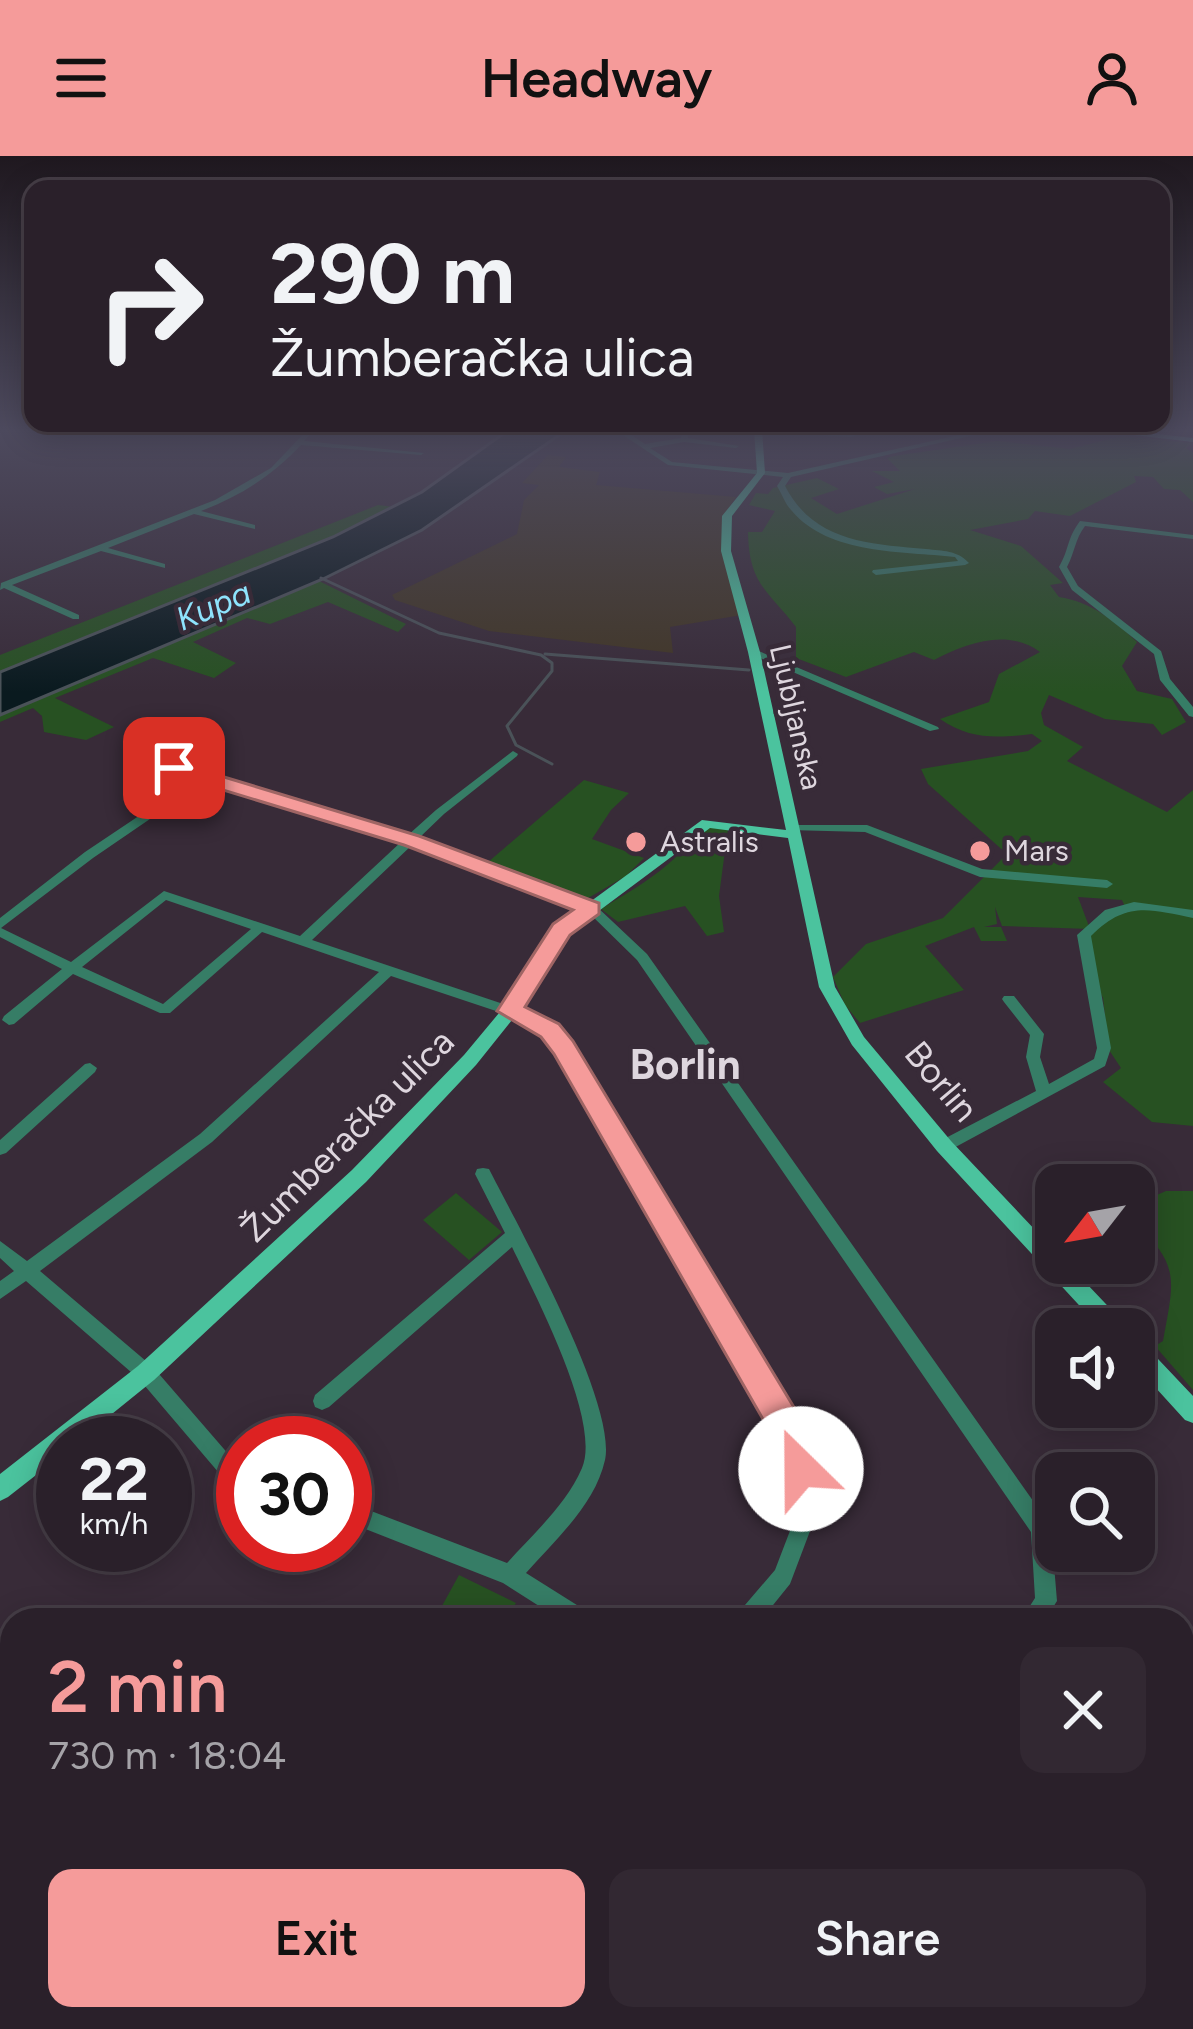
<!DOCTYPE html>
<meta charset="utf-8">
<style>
body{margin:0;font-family:Figtree,sans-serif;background:#322832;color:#f1f3f6;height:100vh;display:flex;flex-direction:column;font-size:45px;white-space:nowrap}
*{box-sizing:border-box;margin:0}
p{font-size:39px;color:#a5a3a8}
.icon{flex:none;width:66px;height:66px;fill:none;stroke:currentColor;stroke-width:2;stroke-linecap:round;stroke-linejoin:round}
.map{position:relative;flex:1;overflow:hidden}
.details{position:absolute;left:0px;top:1452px;width:1194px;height:423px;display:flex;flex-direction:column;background:#2a202a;border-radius:36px 36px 0 0;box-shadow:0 6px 30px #0003,0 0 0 3px #463e47}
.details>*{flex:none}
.guide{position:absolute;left:24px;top:24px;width:1146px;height:252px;border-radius:24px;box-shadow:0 6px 30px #0003,0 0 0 3px #463e47;background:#2a202a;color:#f1f3f6;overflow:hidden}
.needle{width:78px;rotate:239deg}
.buttons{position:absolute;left:1035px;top:1008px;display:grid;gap:24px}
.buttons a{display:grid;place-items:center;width:120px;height:120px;border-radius:24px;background:#2a202a;box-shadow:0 6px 30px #0003,0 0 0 3px #463e47;font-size:60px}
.speed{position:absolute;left:36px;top:1260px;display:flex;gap:24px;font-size:60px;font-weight:700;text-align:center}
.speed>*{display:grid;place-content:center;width:156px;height:156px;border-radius:50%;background:#2a202a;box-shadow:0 6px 30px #0003,0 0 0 3px #463e47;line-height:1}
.speed small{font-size:30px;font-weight:400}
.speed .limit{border:18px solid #d22;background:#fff;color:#111}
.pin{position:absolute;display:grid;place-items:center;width:102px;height:102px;color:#fff;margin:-51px;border-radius:24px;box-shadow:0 6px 18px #0006}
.me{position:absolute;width:132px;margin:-66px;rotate:337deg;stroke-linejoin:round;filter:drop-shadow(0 0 9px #0008)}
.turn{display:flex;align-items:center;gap:42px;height:252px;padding:0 48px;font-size:54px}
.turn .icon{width:156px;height:156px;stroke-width:2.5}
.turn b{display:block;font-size:84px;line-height:102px}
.round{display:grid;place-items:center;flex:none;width:126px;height:126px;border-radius:24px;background:#322832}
.summary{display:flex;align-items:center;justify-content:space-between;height:204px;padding:0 48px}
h1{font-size:72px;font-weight:600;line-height:90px;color:#f59b9a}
.action{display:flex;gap:24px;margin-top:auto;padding:24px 48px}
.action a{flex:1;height:138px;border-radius:24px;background:#f59b9a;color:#111;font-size:48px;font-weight:600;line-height:138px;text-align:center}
.action a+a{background:#322832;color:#f1f3f6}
header{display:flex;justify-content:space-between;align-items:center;height:156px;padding:0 48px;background:#f59b9a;color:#111;font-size:54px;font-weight:600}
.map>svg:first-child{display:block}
.industrial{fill:#413626}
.green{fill:#275122}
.water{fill:#0a1a1f;stroke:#4a5258;stroke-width:3}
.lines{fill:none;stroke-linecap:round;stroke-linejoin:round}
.stream{stroke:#4a5258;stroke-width:3}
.canal{stroke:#0a1a1f;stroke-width:21}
.minor{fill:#367d66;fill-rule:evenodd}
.major{fill:#4bc39e;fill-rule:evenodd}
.route{fill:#f59b9a;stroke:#9f6564;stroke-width:3}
.poi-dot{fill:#f59b9a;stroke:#382b38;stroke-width:4.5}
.labels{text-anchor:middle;stroke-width:9;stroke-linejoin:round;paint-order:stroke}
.far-street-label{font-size:30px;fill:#ded6de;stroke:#382b38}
.far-poi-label{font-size:30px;fill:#ded6de;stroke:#382b38;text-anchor:start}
.far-water-label{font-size:33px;font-style:italic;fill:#8ee3fc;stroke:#382b38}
.street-label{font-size:36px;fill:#ded6de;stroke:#382b38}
.quarter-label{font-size:42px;font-weight:bold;fill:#ded6de;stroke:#382b38}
</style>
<header><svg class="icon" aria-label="menu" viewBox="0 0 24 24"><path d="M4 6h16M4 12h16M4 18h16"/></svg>Headway<svg class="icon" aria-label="person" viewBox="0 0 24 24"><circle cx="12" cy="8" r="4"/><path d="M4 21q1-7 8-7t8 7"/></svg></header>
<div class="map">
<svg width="1193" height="1873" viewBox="0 0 1193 1873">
<rect width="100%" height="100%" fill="#382b38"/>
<path class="industrial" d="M548,299L566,301L559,311L600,316L596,329L736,341L723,360L742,459L670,471L673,497L489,475L395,444L392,439L517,378L524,344L539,329L522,327Z"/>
<path class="green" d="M1122,280L1192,287L1186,292L1193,297V346L1180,334L1164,333L1153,321L1134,320L1136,326L1070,360L1035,355L1028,363L970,374L1021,390L1063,427L1050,429L1059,441C1091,446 1114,464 1137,486L1122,510L1137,535L1172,543L1186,566L1162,579L1153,568L1105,563L1049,539L1041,557L1044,569L1083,591L1067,605L1167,656L1193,634V970L1152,966L1103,926L1121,912L1109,894L1103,842L1092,821L1089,779L1125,751L1122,744L1078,741L1090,773L1002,770L995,751L997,768L984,771H1001L1007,785H981L974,771L925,790L964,834L860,867L845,849L833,821L866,788L943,762L1007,698L928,628L921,613L1028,595L1042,585L1032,578C996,582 971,584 940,563L989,546L999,518L1040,496C1007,472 967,487 934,504L914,496L846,521L796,502V471C768,434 749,429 748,376H762L775,355L749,349L756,337L768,338L773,332L817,322L839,333L811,342L837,358L915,333L887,338L874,331L894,326L872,315H900L887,302L894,300L998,285L1070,293Z
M378,349L394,351L333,381L0,516V499Z
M319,425L406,468L398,476L328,446L270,468L247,462L193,486L236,507L214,522L153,502L55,542L114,571L86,584L44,576L42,560L33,552L0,566V559Z
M584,624L629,637L611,654L592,683L644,702L626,720L583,745L487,707Z
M712,670L728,672L719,740L724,776L707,780L685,750L618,766L601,753C624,739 647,726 667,709C683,696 694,682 712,670Z
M1166,1035H1193V1234L1155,1190L1163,1185C1174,1123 1181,1111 1134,1065V1049Z
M456,1037L502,1076L469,1104L423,1064Z
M459,1419L516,1447L505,1464H446L437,1459Z"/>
<path class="water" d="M510,273H568L422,374L323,423L0,559V516L333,381L422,336Z"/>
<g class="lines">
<path class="stream" d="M321,422L439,477L541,499L552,507V515L507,570L516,589L552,608
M545,498L749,514"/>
<path class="canal" d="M668,1863L682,1873"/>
<path class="minor" d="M308,273H315L304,285L424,297L421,299L301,289C272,320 240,340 201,355L255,369V373L194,358L108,392L165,408V412L101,395L12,429L79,459V463H73L4,432L0,434L1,427L215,344L271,312Z
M614,273H622L645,288L681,282L683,273H689L688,282L739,290L736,292L684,286L650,292L672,306L788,317L986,273H1000L791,321L785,330C814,386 869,388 926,393C943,395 957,394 969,407L965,409L876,419L872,416L873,414L958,405L955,401C903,395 829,399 792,355C785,348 782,338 777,330L783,321L668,309Z
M863,273H875L851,281L755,275L851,277Z
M1080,365L1193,379V383L1085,370C1075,383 1075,396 1067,411L1078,430L1161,495L1170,523L1193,551V561L1189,560L1160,524L1154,498L1072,434L1059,411C1070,392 1066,384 1080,365Z
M754,493L938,571L939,573L930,575L751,498L749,496Z
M513,595L518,598L517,600L444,658L418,683L595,749L647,798L1048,1366L1051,1373L1057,1445L1045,1464H1021L1035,1442L1031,1376L637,804L587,755L412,689L312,784L515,852L555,870L801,1280L821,1346L790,1428L761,1464H736L739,1456L775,1414L801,1346L782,1284L545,878L505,858L391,820L212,986L40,1115L153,1211L243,1315V1340L236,1337L139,1223L26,1125L0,1143V1125L14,1115L0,1102V1085L27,1105L200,978L379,816L262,776L170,857H160L73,818L14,868L9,869L2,864L4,860L62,813L0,781V762L85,696L194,623L170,614V610H178L407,680L436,654ZM204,626L401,686L300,780L164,735L71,806L1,772L93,702ZM166,744L251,773L163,848L82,811Z
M793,669H867L982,713L1107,724L1113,728L1107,732L980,721L865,676L789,674V670Z
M1134,746L1193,754V762C1149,753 1126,745 1091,780L1111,892L1105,910L950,994H938L936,990L938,986L1036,935L1026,901L1030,879L1004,846L1002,843L1004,840H1014L1044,878L1040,901L1049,928L1094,903L1097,892L1077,779L1105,754Z
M90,907L97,912L95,916L6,997L0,999V984L85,908Z
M483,1012L489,1013C518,1070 617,1247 605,1304C595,1349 555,1384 526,1417L588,1456L591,1464H561L503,1427L345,1365V1345L507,1407C533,1378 566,1349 582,1312C602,1265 534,1137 512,1091L329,1251L322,1254L315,1251L313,1245L315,1239L505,1077L475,1018L477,1013Z
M971,1863H1003L1007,1873H975Z"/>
<path class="major" d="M754,273H762L765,317L732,360L731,395L760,496L835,831L864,881L951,985L1056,1096V1107H1067L1123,1166L1126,1173H1101L937,995L852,889L819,831L788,682L710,672L568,778L516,859L476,909L366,1026L154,1224L76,1287H63V1298L8,1341L0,1345V1318L138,1210L352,1014L464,899L504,851L557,770L702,664L786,674L748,496L721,395L722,360L757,317Z
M1082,273H1114L1193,282V286Z
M1134,1183L1142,1186L1193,1240V1267L1185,1264L1134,1208Z
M1193,1708V1753L1182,1758V1713Z
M1092,1863H1126L1122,1873H1088Z"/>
</g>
<linearGradient id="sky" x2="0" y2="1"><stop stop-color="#1f181f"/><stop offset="0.51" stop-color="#4d4a5e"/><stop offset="1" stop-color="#4d4a5e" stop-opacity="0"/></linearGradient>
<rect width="1193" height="536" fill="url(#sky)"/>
<path class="route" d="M167,608H181L419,680L599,747V758L570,779L525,851L559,868L573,885L804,1268L819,1313L814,1325L801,1331L789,1325L776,1286L554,898L541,881L497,855L553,768L573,754L404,689L167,617Z"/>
<g class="poi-dot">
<circle cx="636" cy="686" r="12"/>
<circle cx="980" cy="695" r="12"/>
</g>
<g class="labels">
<g class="far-street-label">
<text transform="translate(796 561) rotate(77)" y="10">Ljubljanska</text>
</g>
<g class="far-poi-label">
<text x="660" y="696">Astralis</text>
<text x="1004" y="705">Mars</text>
</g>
<g class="far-water-label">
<text transform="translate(213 449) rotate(-23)" y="12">Kupa</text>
</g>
<g class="street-label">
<text transform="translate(942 925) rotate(50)" y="13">Borlin</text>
<text transform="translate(347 979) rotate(-45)" y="13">Žumberačka ulica</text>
</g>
<g class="quarter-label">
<text x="685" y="923">Borlin</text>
</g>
</g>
</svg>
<div class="buttons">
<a><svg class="needle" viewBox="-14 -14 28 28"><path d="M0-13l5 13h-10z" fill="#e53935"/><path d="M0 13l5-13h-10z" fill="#a5a3a8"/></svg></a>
<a><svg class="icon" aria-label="sound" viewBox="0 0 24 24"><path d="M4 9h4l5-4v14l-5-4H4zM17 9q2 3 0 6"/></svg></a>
<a><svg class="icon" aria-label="search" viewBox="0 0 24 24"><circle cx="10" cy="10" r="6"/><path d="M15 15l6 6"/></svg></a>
</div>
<div class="speed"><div>22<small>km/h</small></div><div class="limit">30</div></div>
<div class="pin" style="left:174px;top:612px;background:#d93025"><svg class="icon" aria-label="arrive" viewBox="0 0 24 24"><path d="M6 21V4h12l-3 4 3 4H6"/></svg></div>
<svg class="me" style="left:801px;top:1313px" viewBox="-20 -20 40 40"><circle r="19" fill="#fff"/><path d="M0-13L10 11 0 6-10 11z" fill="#f59b9a"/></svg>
<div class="guide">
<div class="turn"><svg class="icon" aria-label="right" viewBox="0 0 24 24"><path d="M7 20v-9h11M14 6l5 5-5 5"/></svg><div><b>290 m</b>Žumberačka ulica</div></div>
</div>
<section class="details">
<div class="summary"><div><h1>2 min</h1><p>730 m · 18:04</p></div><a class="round"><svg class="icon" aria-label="close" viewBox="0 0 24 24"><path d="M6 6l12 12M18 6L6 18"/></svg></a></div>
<div class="action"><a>Exit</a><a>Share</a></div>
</section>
</div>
